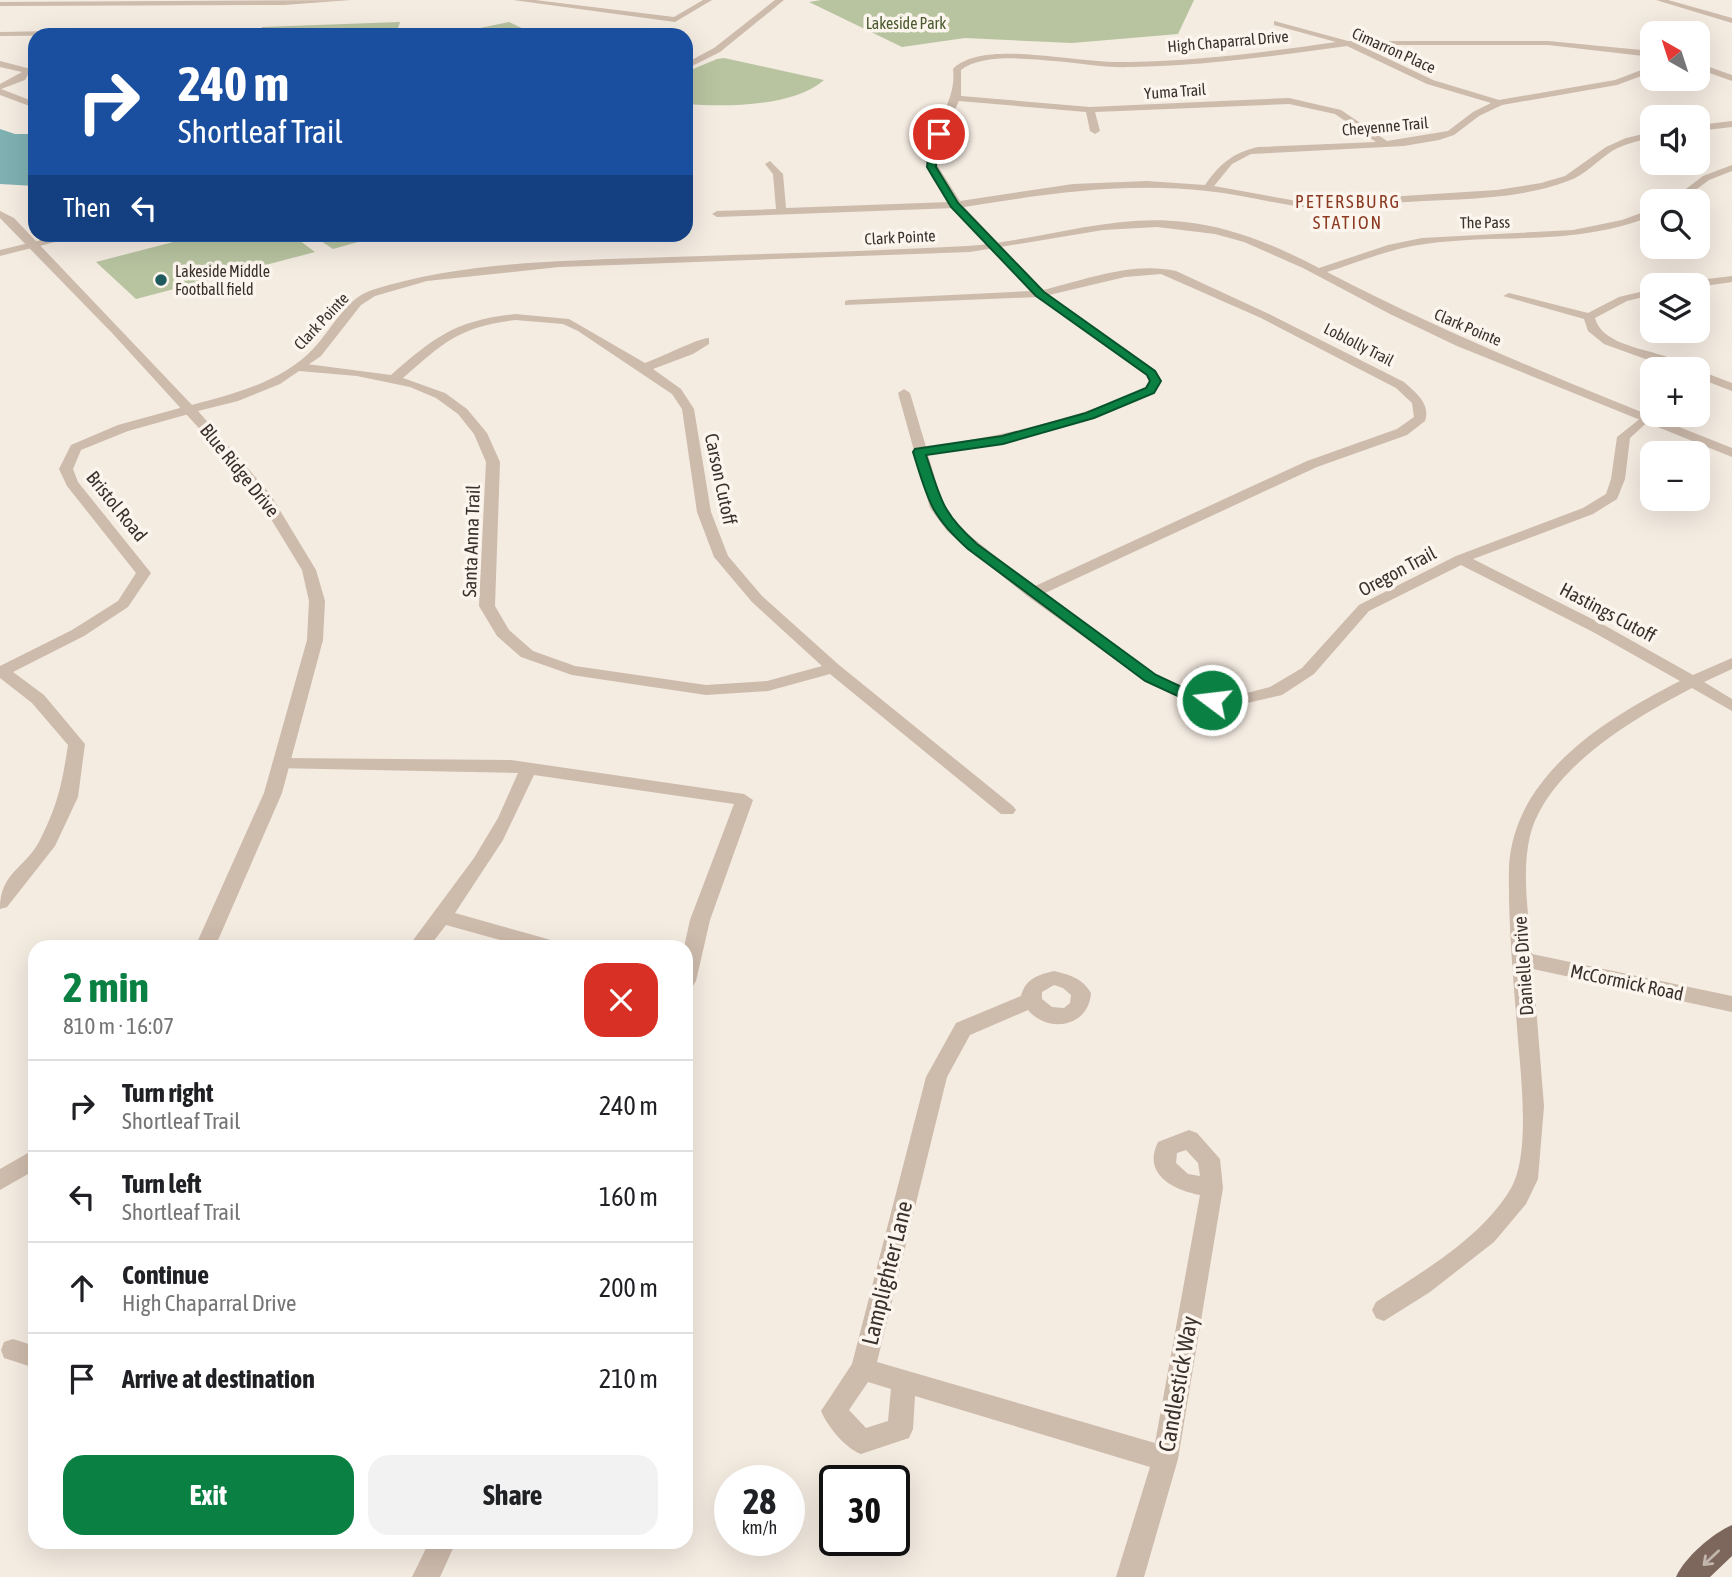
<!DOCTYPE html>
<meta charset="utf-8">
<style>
body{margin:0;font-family:"Asap Condensed",sans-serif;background:#f2f2f2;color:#202124;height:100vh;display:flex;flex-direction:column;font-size:26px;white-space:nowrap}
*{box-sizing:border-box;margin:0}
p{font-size:23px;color:#757577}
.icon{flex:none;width:38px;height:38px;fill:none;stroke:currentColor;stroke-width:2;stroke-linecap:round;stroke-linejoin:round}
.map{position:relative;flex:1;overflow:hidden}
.drawer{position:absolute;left:28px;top:940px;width:665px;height:609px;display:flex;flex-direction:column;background:#fff;border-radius:21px;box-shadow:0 7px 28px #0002}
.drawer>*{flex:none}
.top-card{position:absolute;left:28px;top:28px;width:665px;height:214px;border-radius:21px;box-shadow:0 7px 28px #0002;background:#1a4fa0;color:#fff;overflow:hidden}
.needle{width:46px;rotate:321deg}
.fabs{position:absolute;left:1640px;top:21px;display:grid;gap:14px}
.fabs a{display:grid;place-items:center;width:70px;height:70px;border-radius:14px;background:#fff;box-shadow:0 7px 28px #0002;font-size:35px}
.speed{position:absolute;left:714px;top:1465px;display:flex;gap:14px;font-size:35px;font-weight:700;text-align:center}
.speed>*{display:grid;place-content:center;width:91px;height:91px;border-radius:50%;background:#fff;box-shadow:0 7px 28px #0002;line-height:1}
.speed small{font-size:18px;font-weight:400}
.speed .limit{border:4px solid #111;border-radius:10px;background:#fff;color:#111}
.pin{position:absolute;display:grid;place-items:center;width:60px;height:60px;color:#fff;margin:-30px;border:4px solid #fff;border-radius:50%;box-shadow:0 2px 7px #0007}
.me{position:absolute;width:77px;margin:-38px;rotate:285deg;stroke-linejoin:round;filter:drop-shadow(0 0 5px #0008)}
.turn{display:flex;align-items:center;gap:24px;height:147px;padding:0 35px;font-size:32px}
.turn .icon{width:91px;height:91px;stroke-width:2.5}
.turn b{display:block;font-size:49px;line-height:60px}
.then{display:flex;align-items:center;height:66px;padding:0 35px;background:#0003;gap:14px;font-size:26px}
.round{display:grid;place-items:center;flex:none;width:74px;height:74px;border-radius:21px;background:#f2f2f2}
.head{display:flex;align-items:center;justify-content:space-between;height:119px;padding:0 35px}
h1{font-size:42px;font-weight:700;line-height:52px;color:#0b8043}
.action{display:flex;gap:14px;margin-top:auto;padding:14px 35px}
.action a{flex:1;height:80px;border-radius:21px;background:#0b8043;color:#fff;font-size:28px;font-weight:700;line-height:80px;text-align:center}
.action a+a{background:#f2f2f2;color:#202124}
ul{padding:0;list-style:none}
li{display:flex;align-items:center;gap:21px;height:91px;padding:0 35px;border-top:2px solid #e0e0e0}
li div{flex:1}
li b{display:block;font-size:26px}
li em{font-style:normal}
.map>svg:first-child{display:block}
.green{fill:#b8c4a0}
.water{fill:#7fb0b2}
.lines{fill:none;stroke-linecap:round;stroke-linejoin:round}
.minor{fill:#cdbbac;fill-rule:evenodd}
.tertiary{fill:#cdbbac;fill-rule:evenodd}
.primary{fill:#7d675c;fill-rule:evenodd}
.oneway{stroke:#c2b5ac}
.route{fill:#0b8043;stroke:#07532c;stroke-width:2}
.poi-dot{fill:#1f5a5e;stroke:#fbf5ee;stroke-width:2.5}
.labels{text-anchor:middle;stroke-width:7;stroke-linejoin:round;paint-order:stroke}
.far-park-label{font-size:16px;fill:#4a5a2e;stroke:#fbf5ee}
.far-street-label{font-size:16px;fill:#3b302b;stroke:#fbf5ee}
.far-poi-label{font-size:16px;fill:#3b302b;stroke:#fbf5ee;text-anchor:start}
.far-neighbourhood-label{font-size:18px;letter-spacing:2px;fill:#8c3b22;stroke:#fbf5ee}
.street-label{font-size:19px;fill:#3b302b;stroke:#fbf5ee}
.near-street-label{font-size:23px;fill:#3b302b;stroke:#fbf5ee}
</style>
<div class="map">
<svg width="1732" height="1577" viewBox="0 0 1732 1577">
<rect width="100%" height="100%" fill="#f4ebe1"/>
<path class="green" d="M821,0H1194L1178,34L1072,43L965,38L902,47L809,2Z
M400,22L396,35H258L262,27Z
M509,22L530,32L543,30L555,35L451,34Z
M724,58L824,80C794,107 725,107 686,104V72L717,59Z
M204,234L292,235L315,252L136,299L96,262Z
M312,235H383L333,249Z"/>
<path class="water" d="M0,129L15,134H35V186L0,184Z"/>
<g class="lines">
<path class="minor" d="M351,0L284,5L0,6V2Z
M513,0H535L674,17L703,0H712L675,22Z
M775,0H784L720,52L686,69V63L714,48Z
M1656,0H1668L1732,18V23Z
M1274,21L1348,41H1548L1652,51V57L1548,45H1359L1433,80L1499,100L1615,80L1652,66V72L1617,85L1502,105L1479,116L1454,135L1439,140L1404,146L1251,154L1232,164L1214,186L1308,203H1354L1387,197L1497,190L1541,183L1565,176L1606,147L1626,138L1652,132V138C1638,141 1624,144 1612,151C1597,161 1585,175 1568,181C1512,202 1449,198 1390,203C1378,204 1366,208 1353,209C1303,213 1256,196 1207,191C1124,182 1045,194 964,207L1043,290C1084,280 1133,261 1176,271L1269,314L1404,382C1416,393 1431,404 1425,421L1407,435L1317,467L1043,594L1157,675L1191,690L1212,695H1239L1270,687L1302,668L1359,605L1456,556L1583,508L1606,494L1611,479L1617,437L1646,414L1652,418L1630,438L1625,479L1617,499L1593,514L1473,559L1604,625L1693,675L1732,658V669L1704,682L1732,699V711L1692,688C1634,718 1547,769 1530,836C1521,873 1529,917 1532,954L1732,996V1012L1533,969L1544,1106L1538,1179L1526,1204L1494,1242L1430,1292L1384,1321L1376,1318L1372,1310L1376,1302C1422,1272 1480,1239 1510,1190C1532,1155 1520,1069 1517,1027C1513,974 1508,921 1509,867C1514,775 1605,719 1680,681L1593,632L1461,565L1369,611L1314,674L1282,695L1239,705H1212L1180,698L1145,681L1027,596L947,531L930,508L898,393L904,389L910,393L926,447C1002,436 1075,420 1145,388L1149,381L1146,375L1038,297L845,305V301L849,300L1031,291L955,208L717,217L712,214L717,211L776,209L773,174L765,164L770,161L783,174L786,208L950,202C942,192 929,178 927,164C923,131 958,107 953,69C970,51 1011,53 1034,55C1066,57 1098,63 1130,62C1199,61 1268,52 1336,42L1274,25ZM1347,46L1427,84L1491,103L1473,112L1448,131L1387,141L1341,110L1289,98L1090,107L961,96V70C982,53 1030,59 1055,61C1080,63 1105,68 1130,67C1202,66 1275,56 1347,46ZM959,101L1086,112L1090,131L1095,134L1100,131L1095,112L1289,104L1335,114L1376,142L1258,147C1232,153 1220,164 1205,185L1147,181L1073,184L960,201L937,165L940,140ZM1161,274L1261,318L1396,388L1412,403L1414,417L1397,429L1307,461L1033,587L957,525L944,508L928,455C1007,443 1082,427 1154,393L1161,381L1155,370L1049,295L1125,277Z
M105,30L124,35L0,36V32Z
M0,61L31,69L25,80L1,89L35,102V108L0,95V84L22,72L0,67Z
M1698,63L1732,75V81L1698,69Z
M1732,121V127L1698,131V125Z
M66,234H87L0,256V250Z
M1732,276V282L1698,287L1677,285L1683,282Z
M1652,289V295L1627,301L1595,318C1604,352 1669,348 1690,369H1673L1604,344L1588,331L1584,319L1503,296L1509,293L1588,313L1619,297Z
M515,314L569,319L645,363C657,359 701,337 709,338V344L693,354L653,369L681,389L694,409L711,512L728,556L762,596L839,665L1013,806L1016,810L1013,814H1001L830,674L768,691L706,695L572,675L521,657L497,636L479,606L486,462L474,434L458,414L436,398L410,387L357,376L299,371L293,367L299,363L391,375C436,336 455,321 515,314ZM515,320L563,324L578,331L672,394L682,409L697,512L714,557L752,602L822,666L767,681L706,685L575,666L533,651L509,630L495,606L500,462L487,433L467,409L445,393L403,378C444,342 459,327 515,320Z
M1698,370L1732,383V391L1698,378Z
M191,405L196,406V412L128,431L81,450L73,469L78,482L151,573L128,607L84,636L13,672L44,695L85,744L78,797L55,846L7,907L0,909C0,872 25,869 40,840C58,804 62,784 68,745L32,703L0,678V666L72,630L118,601L136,573L67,486L59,469L71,445L118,425Z
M281,758L511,760L744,794L753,800L710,920L696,981L693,986L686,988L684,947L690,920L734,804L534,775L503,840L455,913L558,942L561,947H525L446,925L429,947H408L474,858L498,818L518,773L275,768L272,764Z
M1054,971C1070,975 1082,978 1091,993C1089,1027 1048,1034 1028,1010L970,1035L947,1077L877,1362L1155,1443L1200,1195C1173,1190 1142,1174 1158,1142L1189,1130L1197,1133L1220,1159L1223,1188L1178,1459L1144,1577H1116L1150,1467L915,1396L913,1429L909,1438L861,1454C845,1448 828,1427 821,1411L852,1364L926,1077L956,1023L1021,996C1026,978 1038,975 1054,971ZM1054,985L1063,988L1071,995L1070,1003L1064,1008L1052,1007L1042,999V992ZM1186,1150L1198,1163L1200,1176L1188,1174L1176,1163L1177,1153ZM868,1382L891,1389L888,1421L866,1428L849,1410Z
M13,1339L35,1346V1368L4,1358L1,1350L4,1342Z
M429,1542H456L440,1577H412Z"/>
<path class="tertiary" d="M1732,165V171L1709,180L1681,201H1670L1703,176Z
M1652,209V216C1573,247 1505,233 1425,244C1391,248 1359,262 1327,272C1460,341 1593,393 1732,448V457L1457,346L1390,314L1303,268L1244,242L1215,234L1157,227L1103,230L970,252L559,267L427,281L375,296L361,305L321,356L280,384L238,401L198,411L270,494L316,570L325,601L323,640L282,793L215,947H195L264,793L307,640L309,601L302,570L257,496L207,437L113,334L0,218V211L14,218L192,405C234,394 284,381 314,348C332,329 345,299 372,290C458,263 552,261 641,258C750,254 859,252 967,246C1040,241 1111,213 1185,222C1232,227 1277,246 1319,268L1388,245L1422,238L1573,230L1622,220Z
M35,1149V1170L0,1190V1169Z"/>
<path class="primary" d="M1732,1525V1556L1710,1577H1676C1684,1558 1713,1533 1732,1525Z"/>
</g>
<defs><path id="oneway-shaft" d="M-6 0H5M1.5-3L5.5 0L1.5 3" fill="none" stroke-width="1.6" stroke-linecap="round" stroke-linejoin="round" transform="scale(1.75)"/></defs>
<use class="oneway" href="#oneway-shaft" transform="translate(1711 1558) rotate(137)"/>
<path class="route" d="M936,132L943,134L937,148L936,167L958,203L1044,292L1155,371L1161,381L1154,393L1094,418L1003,444L926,455C941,499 941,512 977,544L1156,675L1190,691L1218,697L1220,700L1218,703L1212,705L1180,697L1145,681L968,549C930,515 928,500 913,452L915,449L1002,436L1086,413L1146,388L1150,381L1147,375L1036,296L951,207L927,167L929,148Z"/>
<circle class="poi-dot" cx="161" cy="280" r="7"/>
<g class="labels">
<g class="far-park-label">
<text x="906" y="29">Lakeside Park</text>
</g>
<g class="far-street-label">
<text transform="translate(1228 41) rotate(-5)" y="6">High Chaparral Drive</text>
<text transform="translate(1394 50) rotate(24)" y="6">Cimarron Place</text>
<text transform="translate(1175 91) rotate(-4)" y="6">Yuma Trail</text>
<text transform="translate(1385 126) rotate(-5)" y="6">Cheyenne Trail</text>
<text transform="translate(1485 222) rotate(-1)" y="6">The Pass</text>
<text transform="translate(900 237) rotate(-3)" y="6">Clark Pointe</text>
<text transform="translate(321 321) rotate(-47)" y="6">Clark Pointe</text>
<text transform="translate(1468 327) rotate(23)" y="6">Clark Pointe</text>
<text transform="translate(1359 344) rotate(27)" y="6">Loblolly Trail</text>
</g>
<g class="far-poi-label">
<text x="175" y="277">Lakeside Middle<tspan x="175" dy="18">Football field</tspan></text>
</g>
<g class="far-neighbourhood-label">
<text x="1348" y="208">PETERSBURG<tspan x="1348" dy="21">STATION</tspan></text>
</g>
<g class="street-label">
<text transform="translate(240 470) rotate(51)" y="7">Blue Ridge Drive</text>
<text transform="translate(721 479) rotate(78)" y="7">Carson Cutoff</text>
<text transform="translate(117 506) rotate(51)" y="7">Bristol Road</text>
<text transform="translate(471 541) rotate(-88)" y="7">Santa Anna Trail</text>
<text transform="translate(1397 571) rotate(-28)" y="7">Oregon Trail</text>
<text transform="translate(1608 612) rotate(28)" y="7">Hastings Cutoff</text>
<text transform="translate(1523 966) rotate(-94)" y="7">Danielle Drive</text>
<text transform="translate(1627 982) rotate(12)" y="7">McCormick Road</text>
</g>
<g class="near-street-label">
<text transform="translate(887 1273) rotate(-76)" y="8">Lamplighter Lane</text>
<text transform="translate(1178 1384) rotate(-80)" y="8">Candlestick Way</text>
</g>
</g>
</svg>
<div class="fabs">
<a><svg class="needle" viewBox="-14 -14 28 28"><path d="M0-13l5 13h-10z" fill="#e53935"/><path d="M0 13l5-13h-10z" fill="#757577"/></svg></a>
<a><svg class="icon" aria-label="sound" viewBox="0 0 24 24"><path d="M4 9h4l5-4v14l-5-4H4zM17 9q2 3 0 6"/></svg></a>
<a><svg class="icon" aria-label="search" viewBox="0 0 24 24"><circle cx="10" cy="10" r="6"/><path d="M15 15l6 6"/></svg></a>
<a><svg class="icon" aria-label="layers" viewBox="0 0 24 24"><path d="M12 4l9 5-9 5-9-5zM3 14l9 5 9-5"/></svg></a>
<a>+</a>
<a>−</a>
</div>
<div class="speed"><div>28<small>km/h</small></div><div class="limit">30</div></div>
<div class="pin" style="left:939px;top:134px;background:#d93025"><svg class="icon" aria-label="arrive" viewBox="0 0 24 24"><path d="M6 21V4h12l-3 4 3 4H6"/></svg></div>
<svg class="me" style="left:1212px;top:700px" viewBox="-20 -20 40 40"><circle r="17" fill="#0b8043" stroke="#fff" stroke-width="3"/><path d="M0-11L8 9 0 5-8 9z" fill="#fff"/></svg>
<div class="top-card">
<div class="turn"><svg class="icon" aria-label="right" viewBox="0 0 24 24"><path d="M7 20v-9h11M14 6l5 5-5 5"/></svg><div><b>240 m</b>Shortleaf Trail</div></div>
<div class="then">Then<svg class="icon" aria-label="left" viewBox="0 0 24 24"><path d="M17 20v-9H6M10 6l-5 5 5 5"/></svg></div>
</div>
<section class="drawer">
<div class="head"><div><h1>2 min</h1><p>810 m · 16:07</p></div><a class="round" style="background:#d93025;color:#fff"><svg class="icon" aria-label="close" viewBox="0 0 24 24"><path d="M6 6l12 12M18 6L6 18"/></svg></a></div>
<ul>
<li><svg class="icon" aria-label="right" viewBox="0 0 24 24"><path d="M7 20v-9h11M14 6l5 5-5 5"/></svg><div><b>Turn right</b><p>Shortleaf Trail</p></div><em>240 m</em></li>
<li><svg class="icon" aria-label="left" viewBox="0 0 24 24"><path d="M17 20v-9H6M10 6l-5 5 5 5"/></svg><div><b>Turn left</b><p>Shortleaf Trail</p></div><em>160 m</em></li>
<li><svg class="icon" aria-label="ahead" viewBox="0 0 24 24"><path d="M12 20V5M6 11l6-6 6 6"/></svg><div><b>Continue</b><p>High Chaparral Drive</p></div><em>200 m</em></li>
<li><svg class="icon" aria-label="arrive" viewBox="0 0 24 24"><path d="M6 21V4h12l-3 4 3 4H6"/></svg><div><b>Arrive at destination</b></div><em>210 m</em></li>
</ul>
<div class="action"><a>Exit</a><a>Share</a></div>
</section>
</div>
